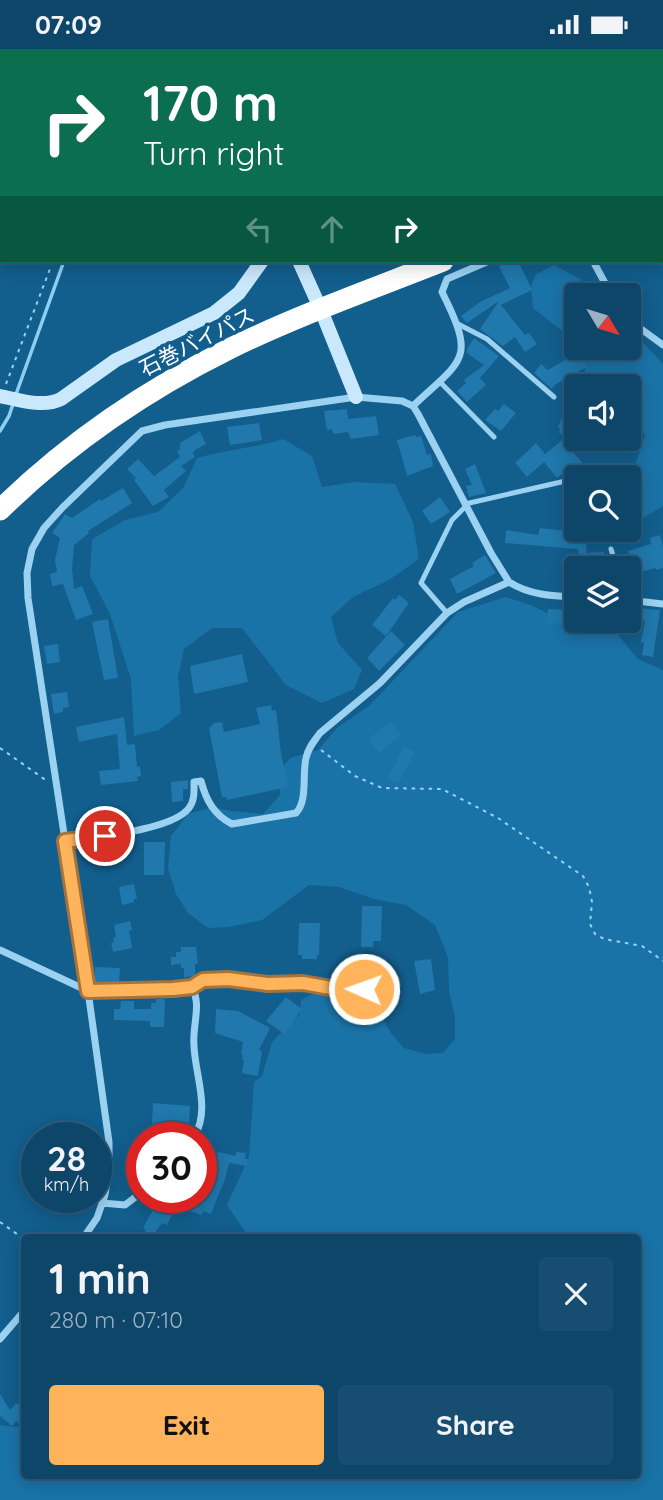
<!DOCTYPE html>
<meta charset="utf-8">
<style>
body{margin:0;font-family:Quicksand,"Noto Sans JP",sans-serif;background:#174d70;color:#f1f3f6;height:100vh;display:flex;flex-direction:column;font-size:26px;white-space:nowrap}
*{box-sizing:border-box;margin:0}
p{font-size:23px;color:#9bb1c1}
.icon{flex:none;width:38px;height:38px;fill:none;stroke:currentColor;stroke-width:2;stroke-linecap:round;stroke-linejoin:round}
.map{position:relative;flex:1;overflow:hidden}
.drawer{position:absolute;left:21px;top:1185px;width:620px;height:245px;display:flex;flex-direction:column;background:#0e466a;border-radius:7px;box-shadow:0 4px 18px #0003,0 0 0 2px #2e5e7e}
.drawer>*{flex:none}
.top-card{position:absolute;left:0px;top:0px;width:663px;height:214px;box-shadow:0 4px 18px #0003,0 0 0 2px #2e5e7e;background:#0b6e4f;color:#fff;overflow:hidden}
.needle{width:46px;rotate:128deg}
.tools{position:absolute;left:564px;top:234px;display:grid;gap:14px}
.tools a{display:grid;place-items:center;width:77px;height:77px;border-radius:7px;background:#0e466a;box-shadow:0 4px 18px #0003,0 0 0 2px #2e5e7e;font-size:35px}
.speed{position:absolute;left:21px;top:1073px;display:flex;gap:14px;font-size:35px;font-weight:700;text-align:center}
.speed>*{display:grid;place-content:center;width:91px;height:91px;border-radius:50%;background:#0e466a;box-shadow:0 4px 18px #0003,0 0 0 2px #2e5e7e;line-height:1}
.speed small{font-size:18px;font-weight:400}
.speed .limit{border:10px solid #d22;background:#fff;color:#111}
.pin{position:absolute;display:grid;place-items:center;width:60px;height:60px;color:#fff;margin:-30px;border:4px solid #fff;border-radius:50%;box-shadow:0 2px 7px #0007}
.me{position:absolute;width:77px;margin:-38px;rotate:272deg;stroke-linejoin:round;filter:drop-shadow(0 0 5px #0008)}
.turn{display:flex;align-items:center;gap:24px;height:147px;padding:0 28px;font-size:32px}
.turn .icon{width:91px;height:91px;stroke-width:2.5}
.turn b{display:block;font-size:49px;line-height:60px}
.lanes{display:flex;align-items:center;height:66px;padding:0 28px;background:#0003;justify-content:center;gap:35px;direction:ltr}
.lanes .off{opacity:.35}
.round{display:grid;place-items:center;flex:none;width:74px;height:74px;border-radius:7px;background:#174d70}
.headline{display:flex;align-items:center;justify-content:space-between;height:119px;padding:0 28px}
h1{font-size:42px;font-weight:700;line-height:52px}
.cta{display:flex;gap:14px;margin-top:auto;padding:14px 28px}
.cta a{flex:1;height:80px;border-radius:7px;background:#ffb35b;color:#111;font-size:28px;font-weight:700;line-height:80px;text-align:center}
.cta a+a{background:#174d70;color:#f1f3f6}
.status{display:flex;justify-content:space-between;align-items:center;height:49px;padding:0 35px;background:#0e466a;direction:ltr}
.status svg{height:19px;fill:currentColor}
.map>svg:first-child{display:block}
.green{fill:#1a73a7}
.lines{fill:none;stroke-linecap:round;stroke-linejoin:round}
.stream{stroke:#8dcff4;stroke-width:3.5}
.building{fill:#2078ac}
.path{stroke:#9bd1f1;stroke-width:2;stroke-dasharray:3.5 5;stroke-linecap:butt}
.lane{stroke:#9bd1f1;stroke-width:5}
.street{stroke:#9bd1f1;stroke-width:7}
.secondary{stroke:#cae8fc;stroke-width:14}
.highway{stroke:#fff;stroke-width:21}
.route-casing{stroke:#a6743b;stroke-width:18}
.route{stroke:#ffb35b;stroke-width:12}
.labels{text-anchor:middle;stroke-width:7;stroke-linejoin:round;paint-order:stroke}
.street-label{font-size:21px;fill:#fff;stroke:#125e8d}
</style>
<div class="status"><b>07:09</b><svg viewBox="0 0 49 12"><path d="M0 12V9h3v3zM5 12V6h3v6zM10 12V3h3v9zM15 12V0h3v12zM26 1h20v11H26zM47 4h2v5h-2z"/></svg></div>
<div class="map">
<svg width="663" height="1451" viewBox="0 0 663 1451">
<rect width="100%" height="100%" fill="#125e8d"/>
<path class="green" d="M554,216L580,230L598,247H576V296L570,288L533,259L531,237L536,225Z
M628,277L663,315V457L628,478V429H623L635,416L645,387L634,368L628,366V338H587L583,308L578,299H628Z
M283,390L312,407L322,438L355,433L395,435L413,473L419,510L389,531L353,548L331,568L338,594L362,621L354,640L322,654L286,636L242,579H212L184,600L178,628L181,664L159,681L134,687L131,630L110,565L90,527L92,490L125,471L158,463L183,439L197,409C225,401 255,399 283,390Z
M506,548L533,557L559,570L601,572L614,581L638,610L663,621V1451H0V1376L24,1379V1426H637V1188H242L246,1184L227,1156L249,1108L254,1033L262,1027L272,993L300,965L301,951L316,943L355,946L374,955L391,984L404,999L426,1005L443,1004L455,990V969L449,941L448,908L435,876L406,856L374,850L339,838L309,836L262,871L229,878L208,879L188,864L176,845L168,819L171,787L188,765L213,758L231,762L263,765L280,746L279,722L290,709L318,701L337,679L370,656L458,563Z"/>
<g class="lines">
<path class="stream" d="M302,0L306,2
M148,2L149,0
M662,76L663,75
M15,348L64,212
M0,382L9,367L13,355"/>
</g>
<path class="building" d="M509,212H518L532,241L501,256L525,286L529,284L537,295L525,303L515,288L503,297L480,280L499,252L467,274L461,267L480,253L510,239L499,217Z
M474,289L499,307L480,329L486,336L467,353L457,342L466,334L464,331L484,316L467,304V300Z
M580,306L587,318L556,335L552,340L534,324L541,315L548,321L567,310L569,313Z
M576,336V390L570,400L596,429H575L567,421L557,429L544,413L527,428L515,414L536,394L545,405L567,387L559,384L560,379L558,378L568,355L562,346L573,342Z
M504,355L516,364L501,382L485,371L495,360L498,362Z
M347,360L348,370L376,367L379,386L351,390L348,383L333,385L332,380L327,381L324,362Z
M259,374L262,391L230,396L227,378Z
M200,382L206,395L195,401L193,404L195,408L181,417L186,422L164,441L169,448L153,457L134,431L136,429L127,420L138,410L154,427L180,408L177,402L180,400V394Z
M415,386L416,388L421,387L427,406L431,405L433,417L407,427L397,391Z
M475,415L486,444L469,448L466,437L472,436L465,420Z
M123,439L132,454L88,482L89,484L74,496L72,520L74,540L82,537L93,565L76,571L63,535L52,537L50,525L57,523L55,511L60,489L52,484L65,465L72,469L100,450L101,452Z
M440,448L450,463L431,475L422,462Z
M540,479L577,483V487H583V490H587L586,504L604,503L606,518L580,520L578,500L505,494L506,481L538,486Z
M660,486L663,497V519L656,521L655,519L635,525L628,502L651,495L650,489Z
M485,506L496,524L457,545L450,530L474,517L472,514Z
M399,546L409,554L386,587L372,576L393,549L395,551Z
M636,559L660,561L653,608L642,606L644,594L641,593L645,572L635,571Z
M548,560L576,561V575L547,574Z
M108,570L118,629L104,631L92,573Z
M391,582L405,596L379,622L367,609Z
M58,595L60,613L47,615L44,597Z
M242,605L248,633L194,645L190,617Z
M67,643L69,658L63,659V663L54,665L51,645Z
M271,656L272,662L276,661L281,704L288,738L227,751L226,748H222L209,679L214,674L222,673L224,683L260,675L256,659Z
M124,668L127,696L135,695L137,718L140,717L141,727L137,728L138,732L101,736L99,722L120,720L117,685L79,693L76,678Z
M390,673L401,686L379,704L369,690Z
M404,698L415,703L398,735L388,730Z
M188,731V740H183V752L172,753L171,733Z
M144,793H165L164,826H144Z
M134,835L137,850H134V853L122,856L119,838Z
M362,857H382L381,892H373V898H361Z
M130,872L132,881L129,882L132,899L113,903L111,894L114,893L113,889L116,888L114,876Z
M299,874H320L319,906H317V910H302V906H298Z
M181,898H196L198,915H195V927L184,928V919H181V915L171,916V908H176V903H181Z
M431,910L435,941L420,945L414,912Z
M95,918L120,919L119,934L95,933Z
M286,948L302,960L284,985L266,972Z
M156,950H165L164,978H150V972L114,971V960H120L121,952H134V960H151V954H156Z
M216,960L238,962L270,979L259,1001L262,1002L258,1027L242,1024L244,1011H242L243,1006H241L243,993L215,984Z
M153,1054L190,1057L189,1077L152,1076Z
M218,1103L236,1107V1103L246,1104L245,1110H248L247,1117L229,1114L225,1130L211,1165L203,1162L202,1166L186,1161L188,1152L197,1155L201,1148L204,1137L212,1128Z
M155,1157L172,1166L167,1176L162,1174L152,1188L144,1184L146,1181L143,1179Z
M0,1345L10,1361L16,1354L24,1358V1379L16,1372L12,1377L0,1367Z"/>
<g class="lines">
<path class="path" d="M264,0L270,2
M406,0L407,2
M136,2L137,0
M0,98L2,99
M662,145H663
M6,335L53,212
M0,699L47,732
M321,701L355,727L382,739L442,740L498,769L583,827L589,838L592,853L590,875L595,885L604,890L642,897L663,912
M0,1173L24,1190"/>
<path class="lane" d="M662,92H663
M458,275L487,290L554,348
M439,332L494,388
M465,455L570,431
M611,500L617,520
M628,538L638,551
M447,564L421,534L452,471L466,457"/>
<path class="street" d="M489,2V0
M593,212L612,247
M628,267L637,277L663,296
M413,357C464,309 476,311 442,243L447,230L489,212
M628,551L663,555
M65,792C93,789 173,781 189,759C195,751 194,742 194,733L201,732C206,751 214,766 232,775L296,764C308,752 302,725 306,709C308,699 314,692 320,684L380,634L447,564L464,553L509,533C529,546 552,547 576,548
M0,901L88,942L173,940L192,938L203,931L228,930L269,935L303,934L331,939L397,943
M192,938C202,957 192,976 194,997C195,1026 211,1061 194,1088
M102,1154L125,1156L142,1143
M84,1188L97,1169L105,1146L109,1120V1093L88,942L28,549L27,524L32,500L44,479L63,458L142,382L165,376L356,348L402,352L413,357L418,365L491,504L509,533
M0,1290L24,1262"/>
<path class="secondary" d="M299,212L321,261L356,348
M0,347C19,351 43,359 61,350L116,311L214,264L239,244L262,212"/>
<path class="highway" d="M662,127L663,126
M0,461C67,395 146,341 231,299C299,266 372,240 443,212"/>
</g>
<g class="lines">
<g class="route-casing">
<path id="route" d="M105,787L65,792L88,942L173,940L192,938L203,931L228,930L268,935L303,934L331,939L364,940"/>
</g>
<use href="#route" class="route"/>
</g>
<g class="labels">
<g class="street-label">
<text transform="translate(197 293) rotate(-27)" y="7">石巻バイパス</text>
</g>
</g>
</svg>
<div class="tools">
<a><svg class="needle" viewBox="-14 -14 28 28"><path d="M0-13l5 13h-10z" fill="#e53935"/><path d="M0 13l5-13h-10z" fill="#9bb1c1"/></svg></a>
<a><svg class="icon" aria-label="sound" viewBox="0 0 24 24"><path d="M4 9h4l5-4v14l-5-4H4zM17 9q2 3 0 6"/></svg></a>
<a><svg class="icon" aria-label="search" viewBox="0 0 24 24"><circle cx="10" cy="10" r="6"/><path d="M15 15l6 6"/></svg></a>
<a><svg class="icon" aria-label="layers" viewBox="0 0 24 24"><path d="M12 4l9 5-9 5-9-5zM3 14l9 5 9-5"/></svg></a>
</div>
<div class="speed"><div>28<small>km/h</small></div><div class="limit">30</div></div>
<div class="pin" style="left:105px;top:787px;background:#d93025"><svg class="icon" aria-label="arrive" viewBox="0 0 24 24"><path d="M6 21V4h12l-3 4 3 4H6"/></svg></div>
<svg class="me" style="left:364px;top:940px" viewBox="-20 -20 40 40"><circle r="17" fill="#ffb35b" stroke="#fff" stroke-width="3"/><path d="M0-11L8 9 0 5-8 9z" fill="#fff"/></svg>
<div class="top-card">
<div class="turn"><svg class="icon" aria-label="right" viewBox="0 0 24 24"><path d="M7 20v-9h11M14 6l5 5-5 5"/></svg><div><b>170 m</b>Turn right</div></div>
<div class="lanes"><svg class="icon off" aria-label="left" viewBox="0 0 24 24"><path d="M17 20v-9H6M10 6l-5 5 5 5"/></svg><svg class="icon off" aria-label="ahead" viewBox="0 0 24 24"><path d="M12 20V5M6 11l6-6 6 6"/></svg><svg class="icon" aria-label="right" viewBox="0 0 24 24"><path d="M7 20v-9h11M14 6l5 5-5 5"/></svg></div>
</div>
<section class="drawer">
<div class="headline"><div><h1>1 min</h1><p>280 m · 07:10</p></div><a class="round"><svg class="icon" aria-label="close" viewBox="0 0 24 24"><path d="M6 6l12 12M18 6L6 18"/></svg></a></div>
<div class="cta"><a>Exit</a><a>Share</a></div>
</section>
</div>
